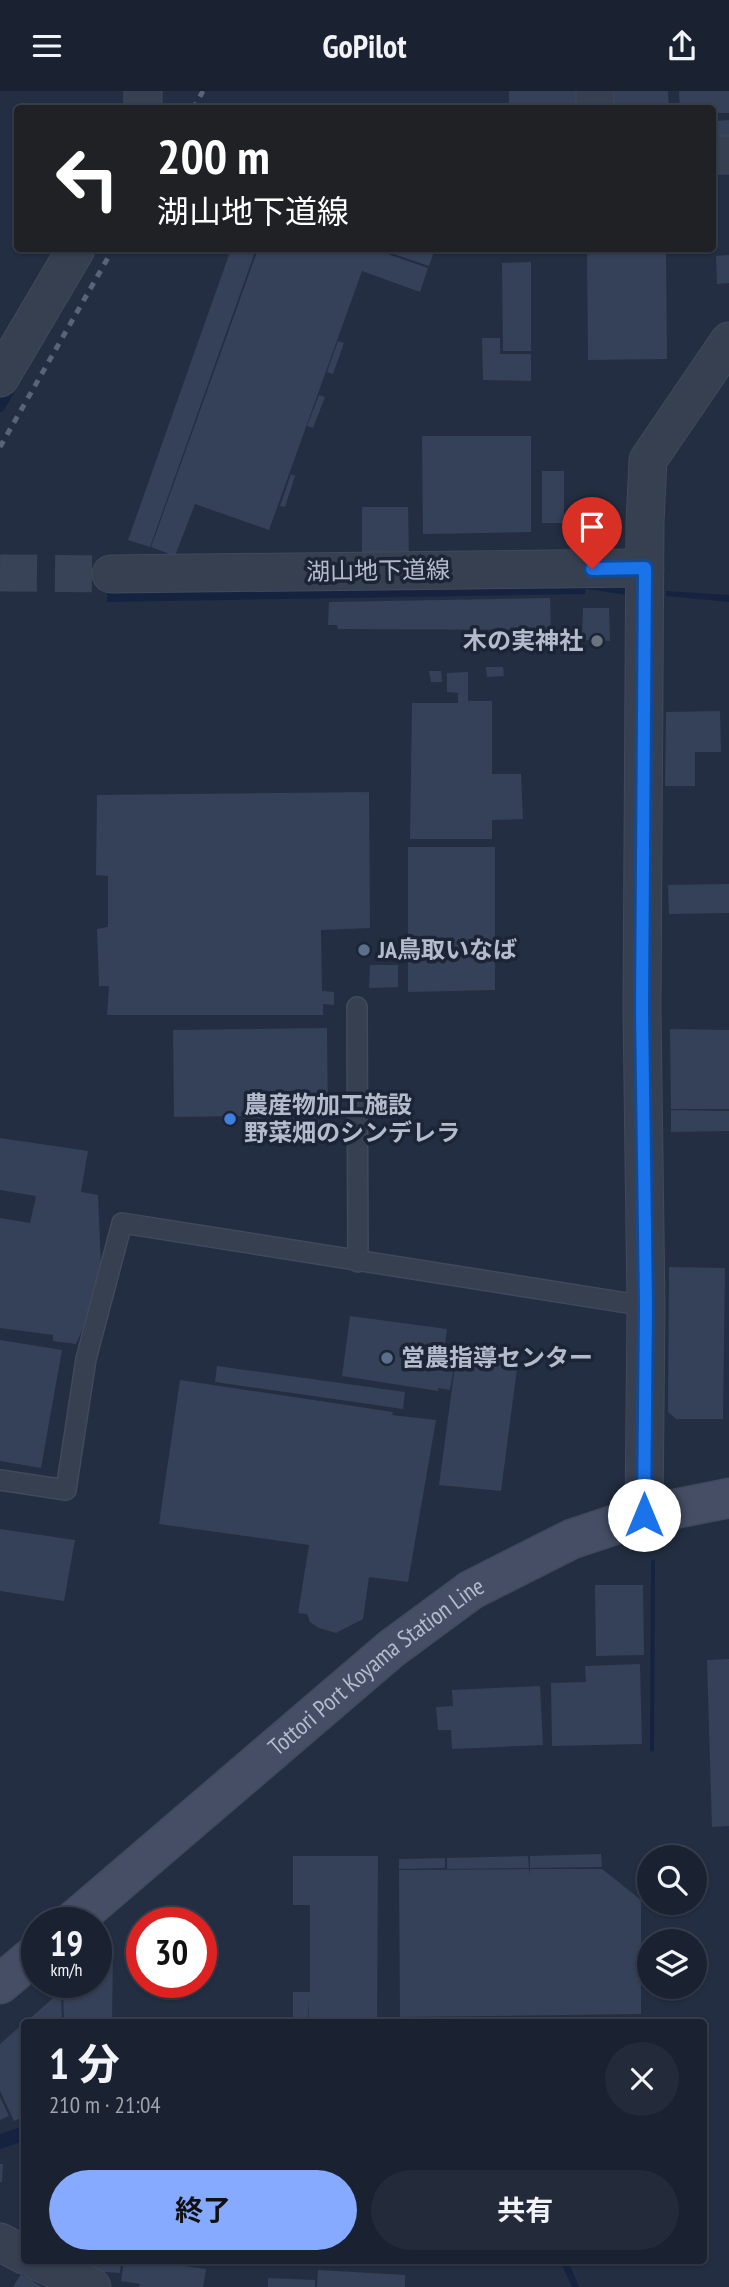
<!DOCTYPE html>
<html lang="ja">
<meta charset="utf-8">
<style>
body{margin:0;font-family:"PT Sans Narrow","Noto Sans JP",sans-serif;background:#232a3a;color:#f1f3f6;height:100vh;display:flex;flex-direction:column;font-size:26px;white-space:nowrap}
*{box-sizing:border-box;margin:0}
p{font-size:23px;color:#9fa4ac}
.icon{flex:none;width:38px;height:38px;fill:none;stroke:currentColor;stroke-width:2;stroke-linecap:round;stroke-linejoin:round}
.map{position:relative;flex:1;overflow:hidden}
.drawer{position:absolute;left:21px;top:1928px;width:686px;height:245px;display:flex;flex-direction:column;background:#1a2232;border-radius:7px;box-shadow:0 2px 5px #0004,0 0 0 2px #383f4d}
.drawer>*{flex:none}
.guide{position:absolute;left:14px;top:14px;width:702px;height:147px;border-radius:7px;box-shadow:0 2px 5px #0004,0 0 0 2px #383f4d;background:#202124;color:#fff;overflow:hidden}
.buttons{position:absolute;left:637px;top:1754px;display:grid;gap:14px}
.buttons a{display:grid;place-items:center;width:70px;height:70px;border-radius:50%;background:#1a2232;box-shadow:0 2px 5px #0004,0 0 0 2px #383f4d;font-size:35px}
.speed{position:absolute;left:21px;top:1816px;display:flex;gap:14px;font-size:35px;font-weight:700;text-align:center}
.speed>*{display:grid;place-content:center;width:91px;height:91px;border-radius:50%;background:#1a2232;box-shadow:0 2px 5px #0004,0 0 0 2px #383f4d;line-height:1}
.speed small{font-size:18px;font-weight:400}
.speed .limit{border:10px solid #d22;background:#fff;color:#111}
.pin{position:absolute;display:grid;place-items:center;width:60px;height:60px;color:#fff;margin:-72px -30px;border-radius:50% 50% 50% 0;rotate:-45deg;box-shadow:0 0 7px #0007}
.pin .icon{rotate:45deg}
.me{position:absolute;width:77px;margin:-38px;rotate:0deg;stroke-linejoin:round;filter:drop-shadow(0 0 5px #0008)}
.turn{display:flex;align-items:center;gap:24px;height:147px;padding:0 28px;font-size:32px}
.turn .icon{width:91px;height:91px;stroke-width:2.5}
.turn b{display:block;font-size:49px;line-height:60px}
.round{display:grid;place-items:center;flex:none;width:74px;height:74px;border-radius:37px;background:#232a3a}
.overview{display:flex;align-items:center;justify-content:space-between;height:119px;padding:0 28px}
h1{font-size:42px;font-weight:700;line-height:52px}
.action{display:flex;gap:14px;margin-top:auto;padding:14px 28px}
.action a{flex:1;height:80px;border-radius:42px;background:#86aaff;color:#111;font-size:28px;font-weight:700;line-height:80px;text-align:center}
.action a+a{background:#232a3a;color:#f1f3f6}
header{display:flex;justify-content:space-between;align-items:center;height:91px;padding:0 28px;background:#1a2232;font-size:32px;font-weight:700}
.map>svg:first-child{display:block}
.water{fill:#152341}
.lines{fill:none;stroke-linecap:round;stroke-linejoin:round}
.stream{stroke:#152341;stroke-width:10}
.building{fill:#354158}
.minor-tunnel{stroke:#394357;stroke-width:37;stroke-dasharray:37 18;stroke-linecap:butt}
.service-casing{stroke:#41495a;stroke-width:22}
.minor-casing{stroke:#41495a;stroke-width:39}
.secondary-casing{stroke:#41495a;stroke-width:41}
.service{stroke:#374051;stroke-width:19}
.minor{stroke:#374051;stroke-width:37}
.secondary{stroke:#454e65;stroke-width:38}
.rail{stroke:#596379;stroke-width:5;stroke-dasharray:7 7;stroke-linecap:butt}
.route-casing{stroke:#114b97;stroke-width:18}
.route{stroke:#1a73e8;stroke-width:12}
.worship-dot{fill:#6b7280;stroke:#1c2536;stroke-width:2.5}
.service-dot{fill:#5c6f8a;stroke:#1c2536;stroke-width:2.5}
.shop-dot{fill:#3f7fe0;stroke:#1c2536;stroke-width:2.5}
.labels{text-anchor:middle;stroke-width:7;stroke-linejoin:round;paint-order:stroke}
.street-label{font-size:24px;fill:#b4bbcc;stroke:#1c2536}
.poi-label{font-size:24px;font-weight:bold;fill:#b4bbcc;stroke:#1c2536;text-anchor:start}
</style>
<header><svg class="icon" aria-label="menu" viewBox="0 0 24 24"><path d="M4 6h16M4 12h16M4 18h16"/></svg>GoPilot<svg class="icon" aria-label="share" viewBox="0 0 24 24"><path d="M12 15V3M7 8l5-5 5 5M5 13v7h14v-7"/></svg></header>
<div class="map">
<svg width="729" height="2196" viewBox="0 0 729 2196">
<rect width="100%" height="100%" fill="#232e42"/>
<path class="water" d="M634,495V505L586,498L585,503L107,511L108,497Z
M666,500L729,504V511L666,505Z
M655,1468L654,1660L650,1661L651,1470Z
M24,2035V2050L0,2058V2043Z
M560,2170H568L579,2196H572Z"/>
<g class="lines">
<path class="stream" d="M0,316L14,292"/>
</g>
<path class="building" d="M509,0H577L578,18H509Z
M614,0H668L669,18H618V15L613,16Z
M679,0H729V22H712V18H680Z
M729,29V48H717V30Z
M231,158H256L150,456L128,449Z
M258,158H373L428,177L420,201L362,180L269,439L195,413L175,465L151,456Z
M379,158H435L429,175Z
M587,161L666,162L667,268L588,269Z
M729,164V192L717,193L716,165Z
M531,171V260H503L502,172Z
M482,247H500V263H531V290L483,289Z
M338,250L344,252L333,283L327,281Z
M319,304L325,306L313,337L307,335Z
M422,345H531V441L423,443Z
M542,380H564V432H542Z
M291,383L295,385L285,416L280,415Z
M362,416H408L409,464H362Z
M550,507L551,539L338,538L337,534H328L329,511Z
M583,517H609L610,550L582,549Z
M486,576H503L504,585L487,586Z
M429,580H441L442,591H431Z
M468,581V610H492V683H521L523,728L492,729V748H410L412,612H458V602L447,601V582Z
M720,620L721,661H695V695H665L666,621Z
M369,701L370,837L321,839L322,900L334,901V914L323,913V924H107L109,895H99L97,838L108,836V785L96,784L97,704Z
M408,756H495V899L408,901Z
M729,793V822L669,823L668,794Z
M370,874H398V896L369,897Z
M327,937L328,1027H319V1036H244V1025L174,1026L173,939Z
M670,938L729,939V1018H671Z
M671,1019L729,1020V1040L671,1041Z
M0,1047L88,1060L81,1101L98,1104L101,1176L94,1212L76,1253L53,1250V1244L0,1237V1127L30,1132L36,1105L0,1099Z
M669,1176L725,1177L723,1328H676L668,1321Z
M350,1225L447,1238L443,1268L455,1270L450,1299L438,1297V1300L342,1285Z
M0,1249L62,1259L41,1377L0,1370Z
M458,1253L519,1262L501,1400L439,1394Z
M217,1275L405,1301L403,1318L215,1291Z
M180,1289L393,1321L392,1324L436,1329L408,1491L369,1486L363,1528L336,1542L319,1537L310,1531L307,1523L298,1522L309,1454L159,1433Z
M0,1438L75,1449L64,1510L0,1500Z
M595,1494H643L644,1564L596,1565Z
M729,1568V1735L712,1736L707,1569Z
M640,1573L642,1653L552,1655L551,1592L586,1591L585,1575Z
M540,1595L543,1654L452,1658L451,1639H438L436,1616L453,1615L452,1599Z
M601,1763L602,1776L530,1777V1765Z
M293,1765H378L377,1932H309V1907L308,1932H293V1901H310V1814H293Z
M528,1765L529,1777L447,1778V1767Z
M445,1767V1777L399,1778V1768Z
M529,1778V1785L530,1778H602L641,1809V1923L400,1926L399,1779Z
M113,1859L112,1932H64L63,1898L72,1892H96V1872Z
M61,1900L62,1932H25Z
M24,1932V2025L14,2030L0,2000V1953Z
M0,2006L9,2025L0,2029Z
M0,2073H3L2,2091H0Z
M81,2170H121L120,2182L80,2179Z
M124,2170H150L206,2178L203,2196H139L140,2193L121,2190Z
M318,2179L405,2184V2196H317Z
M21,2183L42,2196H13Z
M268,2187L315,2189V2196H268Z"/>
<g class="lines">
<path class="minor-tunnel" d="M0,482L111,483"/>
<g class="service-casing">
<path id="service" d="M357,916L358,1171
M0,1389L66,1399L86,1268L122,1132L646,1215"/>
</g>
<g class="minor-casing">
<path id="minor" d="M595,0V18
M143,18V0
M712,64H729
M0,287L76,158
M111,483L645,477
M644,1424L646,1215L642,918L645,432L648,369L729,250
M0,2151L24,2164
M37,2170L92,2196"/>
</g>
<g class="secondary-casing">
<g id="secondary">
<path id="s1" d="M71,1832L391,1558L471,1499L572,1448L644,1424L729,1407"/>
<path d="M0,1893L37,1862"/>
</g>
</g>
<use href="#service" class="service"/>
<use href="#minor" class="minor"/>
<use href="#secondary" class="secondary"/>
<path class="rail" d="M193,18L203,0
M0,356L113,158"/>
</g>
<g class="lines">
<g class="route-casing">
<path id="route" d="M592,478L645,477L642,918L646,1215L644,1424"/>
</g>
<use href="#route" class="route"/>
</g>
<circle class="worship-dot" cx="597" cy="550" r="7"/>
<g class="service-dot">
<circle cx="364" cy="859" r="7"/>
<circle cx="387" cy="1267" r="7"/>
</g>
<circle class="shop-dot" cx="230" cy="1028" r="7"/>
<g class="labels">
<g class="street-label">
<text transform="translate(378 480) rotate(-1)" y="8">湖山地下道線</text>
<text dy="8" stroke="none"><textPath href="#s1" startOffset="399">Tottori Port Koyama Station Line</textPath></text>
</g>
<g class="poi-label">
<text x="583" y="558" text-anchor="end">木の実神社</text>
<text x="378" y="867">JA鳥取いなば</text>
<text x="244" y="1022">農産物加工施設<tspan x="244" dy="28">野菜畑のシンデレラ</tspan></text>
<text x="401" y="1275">営農指導センター</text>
</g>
</g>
</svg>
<div class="buttons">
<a><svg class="icon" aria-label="search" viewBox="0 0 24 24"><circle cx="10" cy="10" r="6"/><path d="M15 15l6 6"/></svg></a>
<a><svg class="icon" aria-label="layers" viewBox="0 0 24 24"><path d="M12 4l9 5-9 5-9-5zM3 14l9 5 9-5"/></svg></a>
</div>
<div class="speed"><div>19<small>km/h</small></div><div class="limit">30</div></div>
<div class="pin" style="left:592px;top:478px;background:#d93025"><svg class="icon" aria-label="arrive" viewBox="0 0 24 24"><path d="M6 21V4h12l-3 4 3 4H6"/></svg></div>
<svg class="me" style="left:644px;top:1424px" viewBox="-20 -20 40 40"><circle r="19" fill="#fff"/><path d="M0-13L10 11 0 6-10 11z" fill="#1a73e8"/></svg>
<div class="guide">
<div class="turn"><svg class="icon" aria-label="left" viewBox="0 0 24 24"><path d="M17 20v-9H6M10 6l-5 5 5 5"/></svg><div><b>200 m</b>湖山地下道線</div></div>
</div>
<section class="drawer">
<div class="overview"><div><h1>1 分</h1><p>210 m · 21:04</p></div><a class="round"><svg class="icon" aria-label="close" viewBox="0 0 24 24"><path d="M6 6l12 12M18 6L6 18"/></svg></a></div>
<div class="action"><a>終了</a><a>共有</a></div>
</section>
</div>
